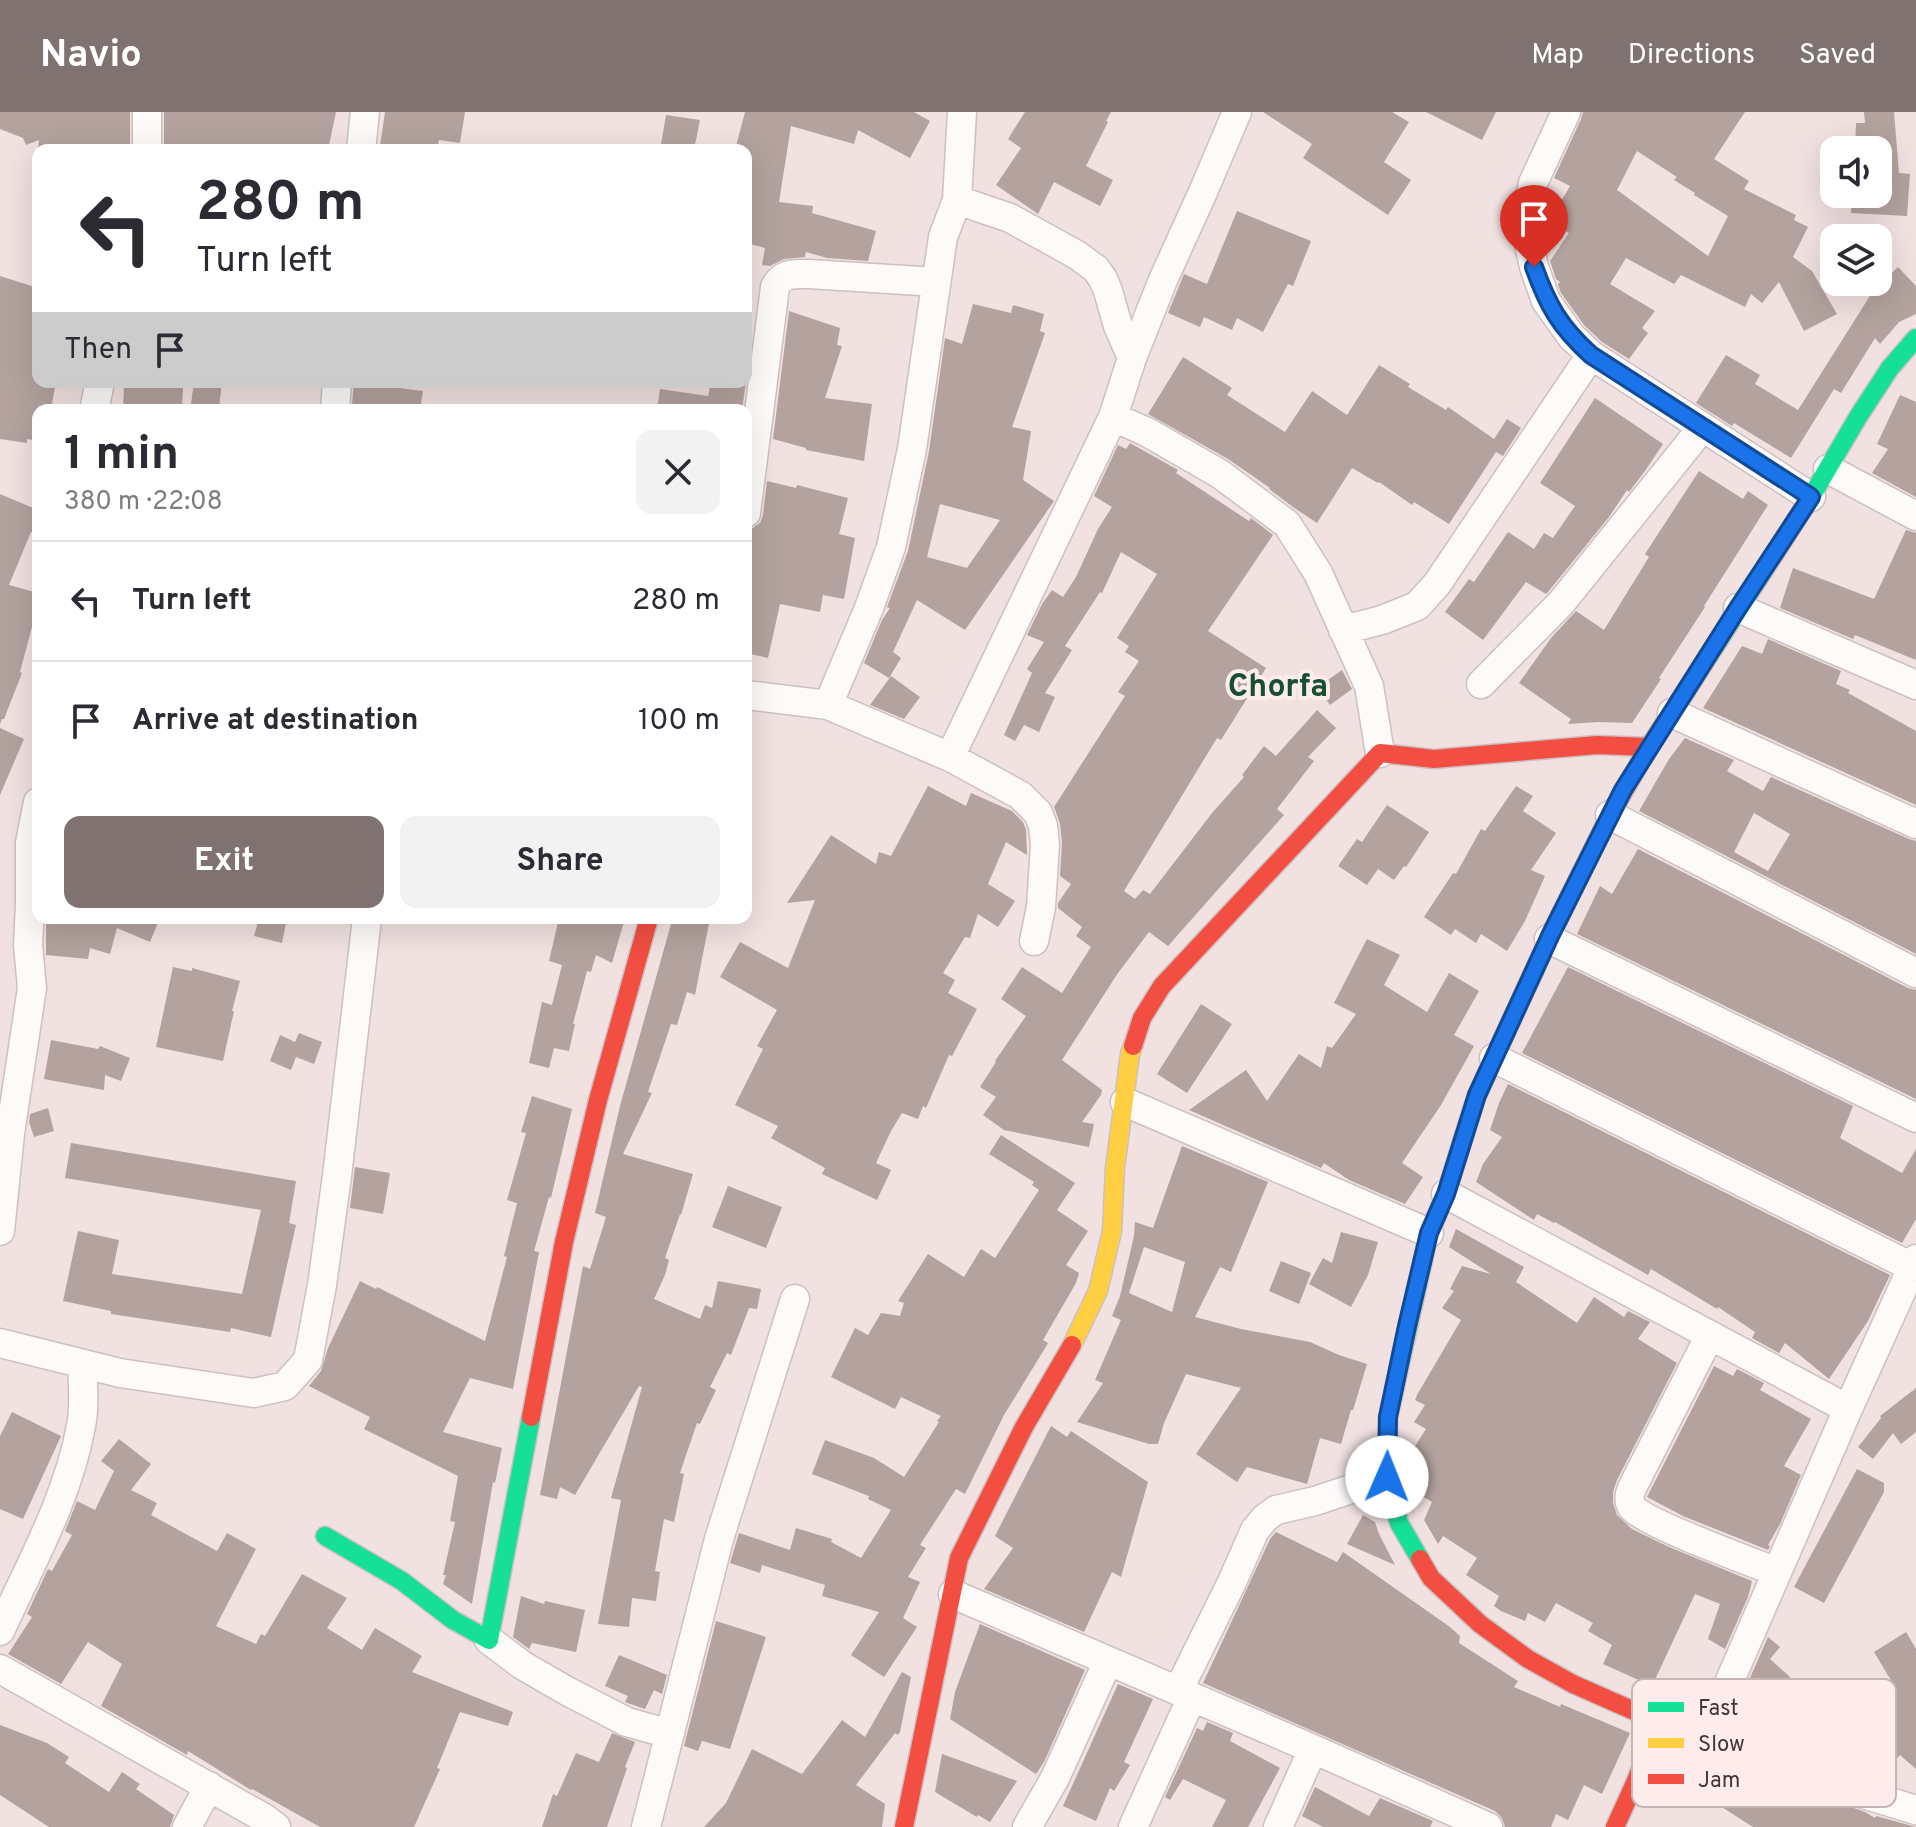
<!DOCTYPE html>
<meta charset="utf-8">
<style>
body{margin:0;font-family:Overpass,sans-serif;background:#f2f2f3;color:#2b2b33;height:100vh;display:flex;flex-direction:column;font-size:30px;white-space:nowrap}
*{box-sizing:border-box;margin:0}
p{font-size:26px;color:#7c7c81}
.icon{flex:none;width:44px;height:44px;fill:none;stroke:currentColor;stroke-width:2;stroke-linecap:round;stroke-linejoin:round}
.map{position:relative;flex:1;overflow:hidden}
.details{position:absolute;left:32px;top:292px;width:720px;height:520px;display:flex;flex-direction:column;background:#fff;border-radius:16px;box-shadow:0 8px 32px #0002}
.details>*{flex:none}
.banner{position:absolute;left:32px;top:32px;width:720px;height:244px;border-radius:16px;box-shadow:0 8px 32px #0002;background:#fff;color:#2b2b33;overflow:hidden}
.fabs{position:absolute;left:1820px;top:24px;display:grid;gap:16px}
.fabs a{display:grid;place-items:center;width:72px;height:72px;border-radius:16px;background:#fff;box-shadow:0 8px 32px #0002;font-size:40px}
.pin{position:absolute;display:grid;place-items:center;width:68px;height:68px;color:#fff;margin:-82px -34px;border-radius:50% 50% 50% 0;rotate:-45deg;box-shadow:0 0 8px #0007}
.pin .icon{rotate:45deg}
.me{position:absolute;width:88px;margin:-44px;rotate:1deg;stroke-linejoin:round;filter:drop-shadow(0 0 6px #0008)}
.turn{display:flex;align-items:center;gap:28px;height:168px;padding:0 32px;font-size:36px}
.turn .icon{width:104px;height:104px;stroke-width:2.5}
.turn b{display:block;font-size:56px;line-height:68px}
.then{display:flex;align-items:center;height:76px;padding:0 32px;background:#0003;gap:16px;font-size:30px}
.round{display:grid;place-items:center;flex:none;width:84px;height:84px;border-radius:16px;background:#f2f2f3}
.overview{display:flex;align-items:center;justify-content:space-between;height:136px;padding:0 32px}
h1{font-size:48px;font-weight:700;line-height:60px}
.cta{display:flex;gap:16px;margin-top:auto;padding:16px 32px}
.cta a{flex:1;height:92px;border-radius:16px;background:#7f7271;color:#fff;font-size:32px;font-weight:700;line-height:92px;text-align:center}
.cta a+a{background:#f2f2f3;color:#2b2b33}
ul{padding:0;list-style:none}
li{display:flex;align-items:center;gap:24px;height:120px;padding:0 32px;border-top:2px solid #e1e1e2}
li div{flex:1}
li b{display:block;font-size:30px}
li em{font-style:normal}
header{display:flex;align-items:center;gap:48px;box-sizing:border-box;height:112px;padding:0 40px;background:#7f7271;color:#fff}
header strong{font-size:38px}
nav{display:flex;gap:44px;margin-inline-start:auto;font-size:28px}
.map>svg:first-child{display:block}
.building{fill:#b3a29d;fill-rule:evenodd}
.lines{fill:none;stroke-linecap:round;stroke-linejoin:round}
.street-casing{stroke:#cdc0c0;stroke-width:31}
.fast-casing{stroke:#cdc0c0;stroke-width:21}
.slow-casing{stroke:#cdc0c0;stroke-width:21}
.jam-casing{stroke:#cdc0c0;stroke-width:21}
.street{stroke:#fdfafa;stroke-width:28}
.fast{stroke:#16e098;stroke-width:18}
.slow{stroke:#ffcf43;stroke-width:18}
.jam{stroke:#f24e42;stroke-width:18}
.route-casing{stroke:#114b97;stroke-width:20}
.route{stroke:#1a73e8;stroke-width:14}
.labels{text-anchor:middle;stroke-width:8;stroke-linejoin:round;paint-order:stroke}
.district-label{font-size:32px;font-weight:bold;fill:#164f2f;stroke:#fdeceb}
.key{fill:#fdeceb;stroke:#c5b5b4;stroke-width:2}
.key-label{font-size:22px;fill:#413635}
</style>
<header>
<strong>Navio</strong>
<nav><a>Map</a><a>Directions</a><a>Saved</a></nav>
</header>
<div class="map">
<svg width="1916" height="1715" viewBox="0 0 1916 1715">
<rect width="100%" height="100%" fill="#f1e1e1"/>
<path class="building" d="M0,0H130V38H38L39,28L26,33L23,26L0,17Z
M164,0H336L328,38H164Z
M385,0H465L460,31L439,28L437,38H405L380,34Z
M745,0H914L930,9L910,46L858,18L854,32L791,14L779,90L813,94L812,101L876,119L868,149L827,146L806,140L805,145L784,147L770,154L762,153L765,136L746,131V38H735Z
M1025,0H1111L1106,9L1108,10L1086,54L1113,68L1100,94L1054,70L1038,102L996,73L1021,36L1008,27Z
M1263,0H1392L1409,10L1384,50L1411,68L1388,103L1303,46L1312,32Z
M1426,0H1496L1482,28Z
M1583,0H1745L1714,47L1749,69L1744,77L1796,103L1794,108L1808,115L1793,145L1812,159L1837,202L1804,219L1779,170L1762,191L1751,182L1745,195L1681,163L1674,172L1626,146L1610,172L1655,199L1642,216L1648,221L1629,247L1602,230L1584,213L1561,181L1558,172L1560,170L1556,167L1550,149L1569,121L1549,110L1570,74L1554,66L1581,7ZM1637,39L1677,65L1674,68L1695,81L1694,83L1728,104L1708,144L1617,78Z
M1864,0H1894L1899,61L1910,62L1907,104L1851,101L1852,82H1878V38H1855L1856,11H1865Z
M666,3L700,8L694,38H660Z
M1237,99L1311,129L1293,174L1288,172L1263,220L1237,206L1232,218L1204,205L1200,215L1168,201L1184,162L1207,172Z
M1898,155L1916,174V202L1899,210L1880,232L1875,226L1841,281L1834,277L1791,346L1734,311L1732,314L1696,291L1726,243L1760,263L1755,272L1798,298L1873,179Z
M0,164L38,176V270H56L51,297L38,294V329L27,327V331L0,327Z
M973,192L1011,201L1013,193L1044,202L1040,219L1045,221L1012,315L1031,319L1023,368L1054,389L965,518L917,488L893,540L901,546L889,566L864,551L882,508L890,496L887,495L908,439L929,339L945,226L962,232ZM940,392L1000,408L967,456L927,445Z
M789,199L840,216L837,233L842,234L825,286L872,292L864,349L806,338V336L773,327Z
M1183,245L1232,276L1227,283L1285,320L1312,279L1347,303L1379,253L1410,272L1408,275L1446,298L1448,295L1494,327L1507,307L1521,316L1503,344L1496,340L1449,412L1414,390L1412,393L1379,370L1378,371L1352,356L1317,411L1293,395L1269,377L1270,376L1228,347L1148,302Z
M194,270H222L219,296L191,292Z
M354,270L423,279L420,298H391L352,292Z
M711,270H746L742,298H657L660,277L708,284Z
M124,273L183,276L182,298H123Z
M1900,283L1916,290V385L1872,361L1888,337L1877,332Z
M1595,286L1663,332L1645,359L1629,380L1627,378L1609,405L1548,480L1546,482L1526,470L1483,528L1445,500L1469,467L1474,470L1508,420L1534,437L1544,421L1553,426L1575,394L1540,371Z
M1130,331L1178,358L1176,361L1249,409L1251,406L1273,423L1208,519L1266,556L1221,628L1217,626L1124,779L1135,787L1143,778L1150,782L1212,701L1244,665L1242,663L1264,634L1276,644L1317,598L1336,616L1308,645L1314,649L1277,697L1284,703L1168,834L1149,820L1118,861L1062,948L1102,978L1101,983L1082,1010L1094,1012L1089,1035L1004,1018L983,1003L996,985L980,975L996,950L995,949L1026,904L1001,887L1022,855L1062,881L1091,835L1076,824L1082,815L1058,796V791L1071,772L1060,764L1062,730L1060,712L1054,695L1125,584L1118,580L1139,549L1125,540L1129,534L1117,526L1157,462L1121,440L1102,481L1100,480L1065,534L1072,538L1045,581L1055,585L1039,620L1024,613L1015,629L1004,623L1032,561L1027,557L1044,530L1027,523L1042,492L1052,478L1063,485L1076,465L1098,417L1112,395L1094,384L1118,333L1126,337Z
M1699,359L1743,387L1748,379L1768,393L1704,494L1705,495L1659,566L1661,567L1632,611L1598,610L1568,612L1571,607L1519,571L1551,526L1576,499L1604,518L1649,445L1645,442Z
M767,369L796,376L797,373L848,386L839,422L855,426L844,487L823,483L820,500L780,492L768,546L746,541V418L753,416L760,411L763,403Z
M0,382L38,398V423L31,420L9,473L38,481V492L20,560L22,561L4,607H2L0,612Z
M1906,418L1916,421V548L1855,523L1853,527L1780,496L1793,456L1874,487Z
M1768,527L1841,559L1836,572L1850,578L1848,581L1916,619V693L1703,596L1742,534L1762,542Z
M1342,558L1352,577L1330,593L1318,575Z
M891,564L920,585L904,607L870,593Z
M0,616L24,627L0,683Z
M1685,626L1734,648L1727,659L1763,679L1771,665L1909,727L1916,729V842L1639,699L1669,647ZM1754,701L1790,722L1768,759L1734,740Z
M928,674L966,694L971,681L1012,699L1023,710L1026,718L1027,743L1006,730L988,772L1015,789L998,815L978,802L970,826L965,825L943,861L955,868L948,881L977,897L952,944L949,943L926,996L923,994L918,1007L902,1001L891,1019L876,1051L891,1058L877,1088L822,1062L825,1056L771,1026L778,1014L735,993L763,937L757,934L777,898L720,865L740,830L788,856L815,788L787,791L831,723L876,752L879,740L891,744Z
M1516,674L1533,684L1523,699L1556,721L1531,758L1545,764L1525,809L1507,839L1481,822L1476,831L1455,817L1451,823L1424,805L1453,761L1456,762L1481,717L1485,719Z
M1387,693L1429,720L1406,755L1404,754L1394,768L1378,757L1367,773L1338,754L1357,727L1362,730Z
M1638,737L1908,876L1916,878V987L1577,822L1600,774L1612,782Z
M46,806H160L150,830L117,816L110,842L90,836L88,847L46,843Z
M259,806L286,811L282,831L254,824Z
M559,806H625L612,851L596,843L591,860L587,859L573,912H575L569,939L554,936L549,956L529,951L542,890L552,893L562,853L549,849Z
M671,806H710L695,883L687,880L677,913L671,912L648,980L652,981L623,1042L693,1062L681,1103L680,1102L665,1146L669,1148L665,1163L654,1187L700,1207L705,1193L712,1196L718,1169L761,1177L757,1197L749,1196L731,1243L727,1241L710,1275L716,1278L700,1312L697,1311L680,1361L684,1362L674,1410L664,1407L655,1459L660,1460L656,1489L632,1486L629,1515L598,1512L621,1388L611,1386L642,1275L639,1274L575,1383L560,1375L557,1387L540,1383L583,1154L590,1157L606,1105L595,1101L620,994L671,812Z
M1367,827L1400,843L1384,873L1427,900L1449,861L1479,879L1454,923L1474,934L1441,993L1402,1051L1423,1065L1405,1092L1349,1068L1324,1051L1321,1056L1189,998L1246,958L1267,989L1299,942L1321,956L1327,934L1332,936L1356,902L1334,891Z
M173,855L192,859V856L240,869L232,899H234L223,949L156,935Z
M1568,855L1853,994L1840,1026L1902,1061L1916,1037V1107L1902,1131L1522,941Z
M1201,892L1232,912L1187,981L1157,962Z
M299,921L322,930L314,952L296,945L291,958L270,949L280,923L295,930Z
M51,928L98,937L100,934L130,946L121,969L105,963L104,978L44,967Z
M1508,972L1890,1163L1868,1209L1829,1267L1785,1231L1779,1241L1752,1226L1755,1220L1718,1195L1717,1197L1651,1157L1648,1163L1555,1110L1554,1111L1537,1102L1534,1108L1476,1070L1483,1052L1502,1025L1490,1018L1499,991Z
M532,984L572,997L551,1086L549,1085L534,1139L539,1140L513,1277L470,1266L443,1320L502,1336L495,1371L493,1370L472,1492L443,1472L446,1463H443L455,1410L450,1409L458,1364L364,1317L370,1305L309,1274L321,1259L328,1236L360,1169L376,1177L377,1175L485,1229L507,1145L504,1144L517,1091L507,1088L526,1021L521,1020Z
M48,996L54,1019L34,1025L29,1010L30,1002Z
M1001,1023L1075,1071L1057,1098L1088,1119L1066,1153L1079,1161L1076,1171L1043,1228L1048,1231L1047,1233L1004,1303L965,1382L956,1377L920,1433L926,1436L908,1465L920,1470L903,1506L917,1515L884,1565L851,1543L879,1500L822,1484L825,1473L762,1453L760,1461L730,1451L739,1421L790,1438L796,1416L832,1427L831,1430L861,1446L891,1398L868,1387L869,1384L812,1362L825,1328L874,1346L904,1365L939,1310L937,1309L941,1304L901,1285L895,1297L831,1265L855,1216L868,1223L881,1201L900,1204L904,1191L898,1189L928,1142L964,1165L981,1137L995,1146L1039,1078L1032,1073L1034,1070L989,1042Z
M71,1031L296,1069L289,1111L296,1113L271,1225L231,1216L230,1220L111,1202V1199L63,1189L78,1119L119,1128L112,1162L242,1182L261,1098L65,1066Z
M1182,1034L1268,1070L1231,1160L1220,1155L1195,1205L1241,1217L1310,1230L1339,1243L1367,1252L1353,1298H1351L1341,1332L1320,1326L1307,1372L1247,1355L1237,1370L1196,1342L1241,1276L1186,1262L1164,1311L1158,1332H1149L1077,1310L1103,1271L1095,1268L1121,1208L1112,1204L1120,1184L1134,1124L1135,1110L1153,1116ZM1144,1135L1185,1150L1172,1200L1129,1181Z
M355,1055L390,1061L383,1102L350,1096Z
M728,1074L782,1095L766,1136L712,1115Z
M1456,1117L1524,1155L1516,1170L1577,1211L1594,1185L1624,1205L1628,1199L1650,1210L1638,1227L1677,1251L1617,1368L1613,1380V1391L1617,1403L1632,1417L1669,1435L1752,1469L1748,1485L1725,1537L1708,1527L1720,1492L1695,1482L1652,1574L1603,1552L1612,1533L1588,1519L1593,1511L1556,1491L1545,1510L1528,1501L1525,1509L1501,1499L1494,1494L1499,1484L1466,1463L1477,1446L1443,1424L1438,1432L1424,1408L1432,1390L1414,1379L1410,1362L1418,1349L1410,1344V1342L1426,1317L1414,1310L1425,1293L1415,1288L1417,1283L1461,1208L1442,1196L1454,1179L1450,1177L1462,1154L1491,1162L1449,1135Z
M1341,1120L1378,1130L1368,1163L1351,1195L1309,1172L1323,1146L1332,1151Z
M1281,1149L1311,1161L1299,1192L1269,1179Z
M1714,1254L1733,1264L1737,1257L1764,1271L1760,1278L1811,1307L1784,1354L1801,1363L1780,1412L1768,1433L1770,1434L1768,1438L1683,1404L1647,1385Z
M1916,1276V1320L1901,1332L1893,1321L1873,1347L1858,1335L1881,1306L1880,1304Z
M12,1300L61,1324L23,1407L0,1397V1324Z
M1051,1314L1067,1325L1071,1319L1148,1370L1121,1465L1112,1460L1084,1520L984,1477L1013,1436L995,1424Z
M119,1327L151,1352L131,1378L157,1391L151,1403L217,1439L227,1421L256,1437L216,1514L256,1532L261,1522L265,1524L302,1462L347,1486L327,1516L362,1538L375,1516L422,1544L412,1560L513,1600L508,1614L460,1600L437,1656L440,1657L414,1715H320L252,1677L251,1678L188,1639L187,1643L101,1594L122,1552L88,1530L61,1572L8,1542L32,1505L27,1502L48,1457L52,1459L72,1423L65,1419L77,1389L95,1398L114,1359L101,1349Z
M1857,1357L1884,1371V1380L1824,1491L1794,1475Z
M1363,1403L1375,1410L1379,1422L1395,1453L1347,1432Z
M1276,1420L1337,1450L1343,1440L1450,1515L1460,1524L1459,1531L1518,1569L1514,1575L1560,1595L1561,1592L1630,1621L1602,1682L1584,1673L1568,1708L1556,1702L1551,1715H1505L1502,1706L1495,1699L1203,1571L1270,1427Z
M521,1484L544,1492L545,1489L585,1498L576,1540L532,1531L529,1537L513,1525Z
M716,1509L766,1525L730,1637L702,1629L698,1639L684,1634Z
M980,1512L1085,1558L1044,1650L1036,1662L950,1607L955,1580Z
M1906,1520L1916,1537V1657L1900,1643L1891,1653L1873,1638L1865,1645L1841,1618L1882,1582L1892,1570L1874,1540Z
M1768,1525L1780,1535L1770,1547L1790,1565L1788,1568L1818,1596L1796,1620L1764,1592L1748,1617L1732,1607Z
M619,1543L667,1563L662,1582L654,1578L645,1597L625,1590L628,1584L605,1574Z
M902,1560L911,1565L900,1620L898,1623L895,1621L856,1673L885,1692L882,1715H704L726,1691L752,1637L802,1662L842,1608L865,1625Z
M1118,1572L1153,1587L1124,1650L1130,1653L1114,1679L1110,1676L1096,1709L1063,1694Z
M1207,1610L1233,1621L1230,1629L1280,1656L1248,1715H1212L1226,1688L1183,1667L1170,1688L1165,1685L1197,1616L1203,1619Z
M0,1613L47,1631L69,1645L65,1651L109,1680L122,1660L140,1672L136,1677L174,1703L170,1715H49L0,1683Z
M612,1621L635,1630L625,1655L627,1656L607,1715H542L553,1682L557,1684L576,1641L599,1650Z
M942,1642L1017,1669L990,1710L978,1703L977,1705L935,1680Z
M1738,1654L1752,1659L1771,1671L1773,1667L1865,1700L1875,1706L1876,1704L1916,1715H1753L1714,1690Z
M1315,1675L1369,1704L1380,1686L1433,1709L1430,1715H1323L1302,1704Z"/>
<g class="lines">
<g class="street-casing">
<path id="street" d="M147,0V38
M1566,0L1533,71L1525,114L1534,155L1546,189L1571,224L1591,243L1811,385
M361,38L365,0
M957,88L1010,106L1077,143L1096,157L1103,167L1108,179L1118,214L1132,246
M94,298L100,270
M335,298L337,270
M1113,305L1132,246L1163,168L1203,80L1237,0
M1828,357L1916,404
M746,401L775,175C783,160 794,162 809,162L936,170
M1738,496L1916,573
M1343,518L1382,508L1417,494L1437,472L1591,243
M1481,572L1561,491L1702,316
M746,583L828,593L869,496L891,435L912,337L943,125L957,88L962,0
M828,593L950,645L1020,683L1038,701L1043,714L1045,732L1041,795L1034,829
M1672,601L1916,712
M950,645L1113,305L1147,320L1220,362L1287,412L1318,461L1369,574L1380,641
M1610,703L1916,861
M1549,827L1916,1006
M1494,946L1912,1155
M1125,990L1429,1121
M1446,1082L1848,1297
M0,1119L10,1022L32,876L28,833L30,792V731L38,690
M1710,1223L1634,1372C1630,1380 1627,1387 1632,1395C1644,1411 1752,1450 1777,1460
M0,1231L120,1261L254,1281L285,1274L308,1248L322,1173L337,1064L367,806
M953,1482L1313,1637L1488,1715
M0,1519C30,1453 68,1386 81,1314C85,1294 83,1272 82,1252
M489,1528L522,1553L567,1579L627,1610L670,1622
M0,1557L264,1706L276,1715
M1178,1579L1232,1470L1255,1418L1265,1406L1276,1398L1315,1389L1387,1365
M1659,1610L1761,1644L1860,1681L1916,1698
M1705,1626L1848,1297L1916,1147
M187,1715L209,1674
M646,1715L719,1427L795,1187
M1027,1715L1055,1666L1108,1549
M1133,1715L1192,1585
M1278,1715L1313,1637"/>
</g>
<g class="fast-casing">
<path id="fast" d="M1684,582L1811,385L1858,305L1890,256L1916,226
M325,1424L402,1469L453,1508L489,1528L531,1305
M1420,1447L1399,1411L1387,1365L1388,1305L1429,1121L1446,1082L1462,1030"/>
</g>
<g class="slow-casing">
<path id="slow" d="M1072,1233L1098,1179L1112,1119L1115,1056L1130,942L1133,934"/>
</g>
<g class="jam-casing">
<path id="jam" d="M1133,934L1142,906L1162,874L1380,641L1434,647L1597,633L1649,635
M1462,1030L1477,983L1551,822L1610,703L1649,635L1684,582
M531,1305L564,1130L598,988L649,806
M1420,1447L1431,1466L1480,1512L1528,1547L1573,1572L1659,1610L1635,1671L1615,1715
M904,1715L959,1446L1024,1315L1072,1233"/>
</g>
<use href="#street" class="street"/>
<use href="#fast" class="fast"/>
<use href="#slow" class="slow"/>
<use href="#jam" class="jam"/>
</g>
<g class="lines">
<g class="route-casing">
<path id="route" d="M1387,1365L1388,1305L1407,1214L1429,1121L1446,1082L1477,983L1551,822L1623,678L1738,496L1811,385L1591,243C1560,215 1548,194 1534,155"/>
</g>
<use href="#route" class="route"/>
</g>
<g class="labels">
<g class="district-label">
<text x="1278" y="584">Chorfa</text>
</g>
</g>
<rect x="1632" y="1567" width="264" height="128" rx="12" class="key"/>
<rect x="1648" y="1590" width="36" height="10" fill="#16e098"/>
<rect x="1648" y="1626" width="36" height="10" fill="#ffcf43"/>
<rect x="1648" y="1662" width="36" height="10" fill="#f24e42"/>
<g class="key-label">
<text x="1698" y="1603">Fast</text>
<text x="1698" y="1639">Slow</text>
<text x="1698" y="1675">Jam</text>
</g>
</svg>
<div class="fabs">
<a><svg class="icon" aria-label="sound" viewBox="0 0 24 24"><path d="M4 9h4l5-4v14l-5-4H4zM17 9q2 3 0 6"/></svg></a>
<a><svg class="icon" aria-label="layers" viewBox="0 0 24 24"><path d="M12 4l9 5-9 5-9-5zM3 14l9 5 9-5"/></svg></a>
</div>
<div class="pin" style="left:1534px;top:155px;background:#d93025"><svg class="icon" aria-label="arrive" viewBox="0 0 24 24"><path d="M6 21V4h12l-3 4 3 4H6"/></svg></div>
<svg class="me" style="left:1387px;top:1365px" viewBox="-20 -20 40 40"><circle r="19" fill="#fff"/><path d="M0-13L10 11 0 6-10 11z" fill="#1a73e8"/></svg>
<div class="banner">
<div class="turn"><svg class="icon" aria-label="left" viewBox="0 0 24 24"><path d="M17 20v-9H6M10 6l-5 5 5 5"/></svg><div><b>280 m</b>Turn left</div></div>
<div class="then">Then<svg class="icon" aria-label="arrive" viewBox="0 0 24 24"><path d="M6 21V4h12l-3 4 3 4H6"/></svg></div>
</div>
<section class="details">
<div class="overview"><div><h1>1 min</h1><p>380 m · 22:08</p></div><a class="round"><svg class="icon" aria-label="close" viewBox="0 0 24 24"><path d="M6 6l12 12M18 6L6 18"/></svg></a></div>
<ul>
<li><svg class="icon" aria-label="left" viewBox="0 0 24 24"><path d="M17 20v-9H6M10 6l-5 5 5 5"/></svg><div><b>Turn left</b></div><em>280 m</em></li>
<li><svg class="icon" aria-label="arrive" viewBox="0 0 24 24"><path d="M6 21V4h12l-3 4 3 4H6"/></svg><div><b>Arrive at destination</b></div><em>100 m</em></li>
</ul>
<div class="cta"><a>Exit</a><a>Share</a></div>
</section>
</div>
